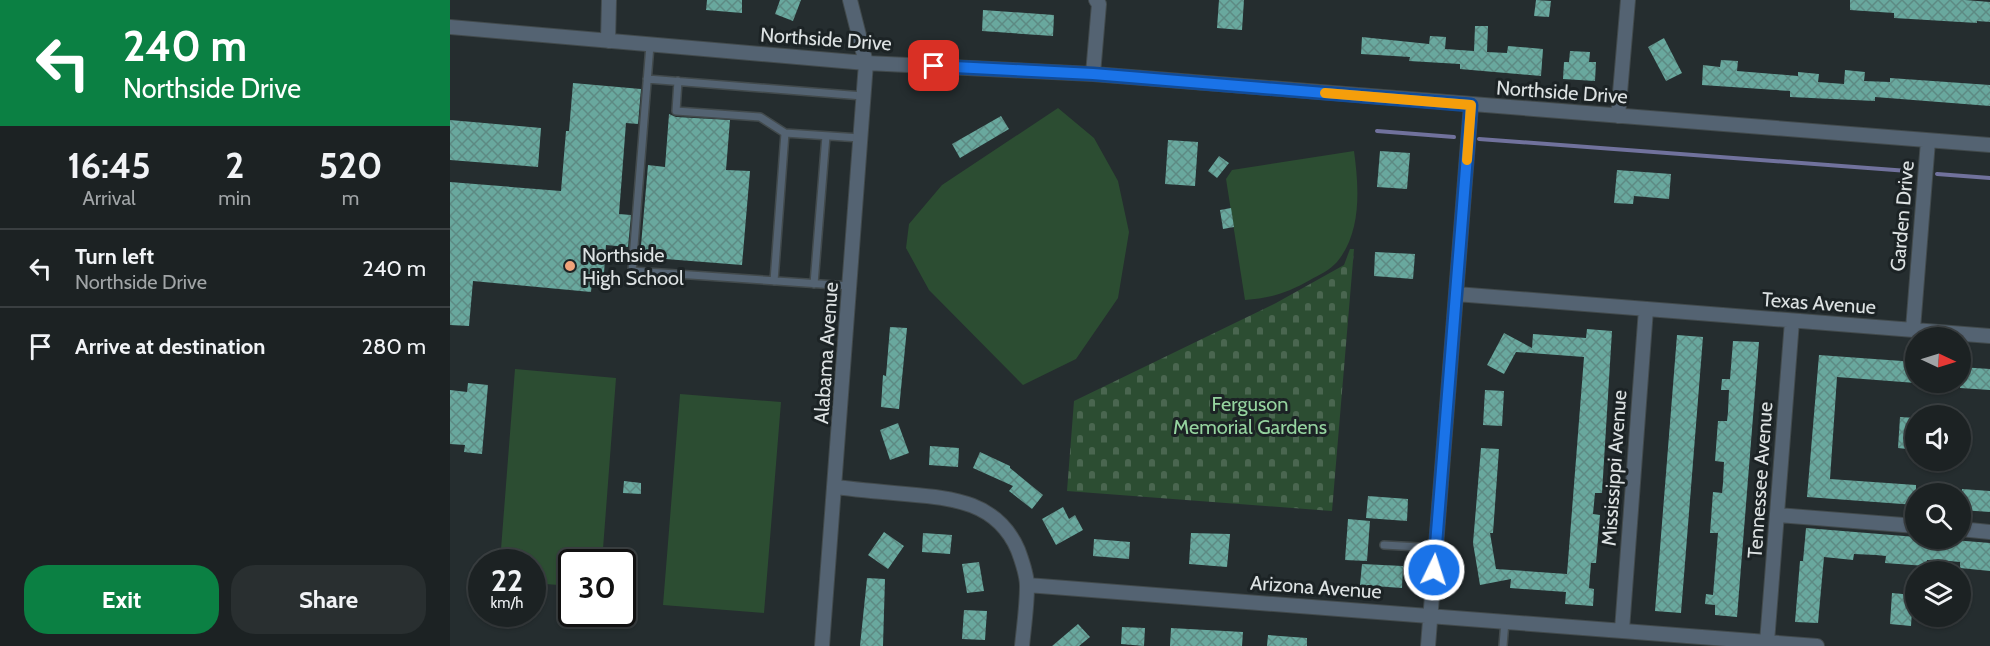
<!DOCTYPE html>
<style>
body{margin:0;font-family:Cabin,sans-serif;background:#292f30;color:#f1f3f6;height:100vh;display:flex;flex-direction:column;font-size:22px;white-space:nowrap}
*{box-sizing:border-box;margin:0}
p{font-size:20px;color:#a0a4a6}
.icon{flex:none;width:33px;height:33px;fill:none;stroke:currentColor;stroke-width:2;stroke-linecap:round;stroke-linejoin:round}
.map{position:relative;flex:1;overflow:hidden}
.side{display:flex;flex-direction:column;background:#1c2223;width:450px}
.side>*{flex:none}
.hud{background:#0b8043;color:#fff;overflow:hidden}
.needle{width:39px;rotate:94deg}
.buttons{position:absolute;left:1455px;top:327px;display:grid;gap:12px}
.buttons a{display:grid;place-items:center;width:66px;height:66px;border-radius:50%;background:#1c2223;box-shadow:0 2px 4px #0004,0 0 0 2px #3a3f41;font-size:30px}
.speed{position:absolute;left:18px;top:549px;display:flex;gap:12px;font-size:30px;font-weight:700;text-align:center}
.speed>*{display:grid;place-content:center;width:78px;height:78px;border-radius:50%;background:#1c2223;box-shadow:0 2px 4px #0004,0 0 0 2px #3a3f41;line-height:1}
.speed small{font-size:15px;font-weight:400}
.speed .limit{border:3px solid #111;border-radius:9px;background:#fff;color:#111}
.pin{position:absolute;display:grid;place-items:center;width:51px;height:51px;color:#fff;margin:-26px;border-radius:12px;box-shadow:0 3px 9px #0006}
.me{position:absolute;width:66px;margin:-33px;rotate:4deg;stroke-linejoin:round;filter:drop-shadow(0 0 4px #0008)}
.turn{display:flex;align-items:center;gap:21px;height:126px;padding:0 24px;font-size:27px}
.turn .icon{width:78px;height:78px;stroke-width:2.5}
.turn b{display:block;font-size:42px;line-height:51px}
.eta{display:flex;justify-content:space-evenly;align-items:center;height:102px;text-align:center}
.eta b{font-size:36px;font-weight:700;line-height:42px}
.primary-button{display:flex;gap:12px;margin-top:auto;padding:12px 24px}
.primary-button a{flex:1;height:69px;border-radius:24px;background:#0b8043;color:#fff;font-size:24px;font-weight:700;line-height:69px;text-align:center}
.primary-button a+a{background:#292f30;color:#f1f3f6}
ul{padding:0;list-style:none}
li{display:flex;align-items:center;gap:18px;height:78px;padding:0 24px;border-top:2px solid #3a3f41}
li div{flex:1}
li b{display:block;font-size:22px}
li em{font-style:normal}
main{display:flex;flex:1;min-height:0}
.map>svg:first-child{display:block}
.cemetery{fill:url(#cemetery-stones)}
.pitch{fill:#2c4d32}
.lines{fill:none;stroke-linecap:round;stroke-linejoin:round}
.stream{stroke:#71729d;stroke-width:4}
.building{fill:url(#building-cross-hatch)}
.service-casing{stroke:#424a4c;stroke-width:10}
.minor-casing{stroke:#424a4c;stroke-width:16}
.service{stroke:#546372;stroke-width:7}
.minor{stroke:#546372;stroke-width:14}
.route-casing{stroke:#114b97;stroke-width:15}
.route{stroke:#1a73e8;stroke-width:10}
.slow{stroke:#f59e0b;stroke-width:10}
.poi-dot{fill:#f0a27a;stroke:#1c2325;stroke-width:2}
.labels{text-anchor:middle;stroke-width:6;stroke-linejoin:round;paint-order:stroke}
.street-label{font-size:20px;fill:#dde2e3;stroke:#1c2325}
.poi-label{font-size:20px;fill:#dde2e3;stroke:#1c2325;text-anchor:start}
.park-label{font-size:20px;fill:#95d39f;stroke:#1c2325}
</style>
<main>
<section class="side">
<div class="hud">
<div class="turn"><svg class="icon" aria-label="left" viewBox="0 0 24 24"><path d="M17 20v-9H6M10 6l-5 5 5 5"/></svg><div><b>240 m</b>Northside Drive</div></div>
</div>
<div class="eta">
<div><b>16:45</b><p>Arrival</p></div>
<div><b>2</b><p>min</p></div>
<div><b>520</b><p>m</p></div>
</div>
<ul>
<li><svg class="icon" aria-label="left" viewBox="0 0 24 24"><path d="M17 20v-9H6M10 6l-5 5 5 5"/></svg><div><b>Turn left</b><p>Northside Drive</p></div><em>240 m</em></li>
<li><svg class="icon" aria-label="arrive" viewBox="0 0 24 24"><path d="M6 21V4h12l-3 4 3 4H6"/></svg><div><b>Arrive at destination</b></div><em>280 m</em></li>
</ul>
<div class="primary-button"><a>Exit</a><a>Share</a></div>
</section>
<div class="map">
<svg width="1540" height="646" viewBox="0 0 1540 646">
<defs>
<pattern id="cemetery-stones" width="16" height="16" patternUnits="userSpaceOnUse" patternTransform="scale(1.5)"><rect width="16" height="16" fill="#2c4d32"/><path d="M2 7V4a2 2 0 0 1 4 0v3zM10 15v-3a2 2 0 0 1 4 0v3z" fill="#4a6650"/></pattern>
<pattern id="building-cross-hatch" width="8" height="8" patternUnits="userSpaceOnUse" patternTransform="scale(1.5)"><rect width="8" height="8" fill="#69a89e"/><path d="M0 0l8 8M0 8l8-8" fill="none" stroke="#5d8a83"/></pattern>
</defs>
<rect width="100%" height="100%" fill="#252d2f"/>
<path class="cemetery" d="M900,249H904L882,511L617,491L624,401L826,303L894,265Z"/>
<path class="pitch" d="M608,108L644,138L668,181L679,232L668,298L626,359L573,385L479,290L456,248L459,224L492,185Z
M904,151C909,187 912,232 887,262C880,270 869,275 860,280C837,293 821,298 795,300L776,179L782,170Z
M65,369L166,378L152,562H122L121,586L83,583L82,562H50Z
M230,394L331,402L314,613L213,605Z"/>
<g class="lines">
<path class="stream" d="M927,131L1004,137
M1029,139L1458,171
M1487,174L1540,178"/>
</g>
<path class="building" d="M257,0H292V13L256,10Z
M330,0H351L343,21L325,14Z
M769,0H794L792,30L767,28Z
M1086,0L1101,1L1099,17L1084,16Z
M1400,0H1515L1540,2V22L1527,21V23L1444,18V13L1400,10Z
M533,10L604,15L603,36L532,31Z
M1025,26H1038L1037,52L1057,53L1058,46L1093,49L1091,76L1010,69V64L959,61L960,57L911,54L912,37L979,44L980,36L996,37L995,49L1024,51Z
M1214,38L1232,73L1216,81L1198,47Z
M1120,51L1140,52L1139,62H1146L1145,81L1113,79L1114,62H1119Z
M1271,60L1288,61L1287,71L1348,76V72L1369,74L1368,82L1394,84L1395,70L1415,72L1414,81L1440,82V78L1540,85V106L1425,97V101L1340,97V91L1252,85L1253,65L1270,67Z
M123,83L191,89L188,124L176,123L169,214L181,215L178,247L156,245L154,273L143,272L141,292L23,281L19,326L0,325V182L111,191L116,131H119Z
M219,114L226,117L280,120L276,170L300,171L292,265L190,257L198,165L215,167Z
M551,116L559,129L510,158L502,144Z
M0,120L91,128L88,167L0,160Z
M718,140L748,142L745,186L715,184Z
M930,151L960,153L957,189L927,187Z
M769,156L779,163L767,178L758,171Z
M1167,170L1221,174L1219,199L1184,196L1183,204L1164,203Z
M781,208L784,227L773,229L770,210Z
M925,252L965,254L963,279L924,276Z
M440,327L457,328L449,409L431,407L433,375L436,376Z
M1137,329L1162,331L1152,493H1145L1143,514L1150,515L1146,563H1141L1139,588L1144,589L1143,606L1115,604L1116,592L1060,588L1061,579L1030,585L1023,543L1031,448L1049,449L1043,533H1040L1046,569L1117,574L1134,357L1066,352L1054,374L1037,365L1054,333L1082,348L1083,334L1136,338Z
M1227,335L1253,337L1231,613L1205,611Z
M1283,341L1309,342L1287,617L1265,615V605L1255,604L1256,594L1263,595L1268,533H1260L1263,492L1272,493L1273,483L1274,462L1265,461L1268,421H1277L1278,412L1279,390H1271L1272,379H1280Z
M1369,355L1466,362V383L1387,377L1380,479L1466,485V505L1357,497Z
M1510,367L1540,369V390L1510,388Z
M18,383L38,385L32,454L14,452L15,445L0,444V390L17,392Z
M1035,390L1054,391L1052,426L1033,425Z
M1450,417L1466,418V450L1448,448Z
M448,423L459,453L440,460L430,430Z
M480,446L509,448L508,467L479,465Z
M530,452L560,466V468L593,495L582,509L559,491L563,486L523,468Z
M174,481L191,483V494L173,493Z
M1512,489L1540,491V512L1511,510Z
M918,496L958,499L957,521L916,518Z
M613,507L619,519L625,515L633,530L606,545L592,519Z
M898,519L920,521L917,561L895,560Z
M1356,528L1540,543V571L1510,568V562L1499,561L1477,560L1476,566L1435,563L1436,556L1426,555L1404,554L1403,560L1374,557L1368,623L1345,622L1350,561H1353Z
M434,532L454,546L438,569L418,555Z
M473,533L502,535L500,554L472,552Z
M741,533L780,534L777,567L739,564Z
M644,539L680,542L679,559L643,556Z
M529,562L534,591L517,593L512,564Z
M912,564L953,566L952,588L910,585Z
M417,578L435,579L433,646H410Z
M1442,593L1463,595L1461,626L1440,624Z
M514,610L537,611L535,640L512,639Z
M628,624L640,637L629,646H602Z
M672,627L695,628L694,646L671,644Z
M721,628L793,632L792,646H720Z
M818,635L857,638V646H817Z"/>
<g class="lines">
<g class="service-casing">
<path id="service" d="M200,45L182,271L400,286
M197,79L413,96
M228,81L226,111L310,117L335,133L410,138
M324,281L335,133
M364,284L376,136
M934,545L986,548
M1053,646L1055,621"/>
</g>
<g class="minor-casing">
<path id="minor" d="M0,27L416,63L643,74L1540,145
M158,41L159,0
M643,74L649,4L646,0
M1168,116L1178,0
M1006,294L1540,336
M1463,329L1478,141
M386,487C409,490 432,492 455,494C501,498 547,501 568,550C572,561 577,574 577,586C577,606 574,626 572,646
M1327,515L1466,526
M1510,529L1540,532
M577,585L1367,646
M1172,630L1196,309
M1317,642L1342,321
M372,646L416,63L400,0
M978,646L1021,105"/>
</g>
<use href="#service" class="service"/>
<use href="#minor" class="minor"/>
</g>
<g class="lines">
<g class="route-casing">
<path id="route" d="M484,66L643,74L1021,105L984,570"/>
</g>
<use href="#route" class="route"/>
<path class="slow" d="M875,93L1021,105L1017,160"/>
</g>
<circle class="poi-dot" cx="120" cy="266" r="6"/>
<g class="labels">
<g class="street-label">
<text transform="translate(376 39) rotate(4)" y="7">Northside Drive</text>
<text transform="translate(1112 92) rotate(4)" y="7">Northside Drive</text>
<text transform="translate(1452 216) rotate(-85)" y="7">Garden Drive</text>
<text transform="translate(1369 303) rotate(4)" y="7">Texas Avenue</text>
<text transform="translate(376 353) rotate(-86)" y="7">Alabama Avenue</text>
<text transform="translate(1164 468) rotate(-86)" y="7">Mississippi Avenue</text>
<text transform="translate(1310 480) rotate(-86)" y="7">Tennessee Avenue</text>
<text transform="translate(866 587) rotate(4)" y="7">Arizona Avenue</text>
</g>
<g class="poi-label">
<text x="132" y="262">Northside<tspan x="132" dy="23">High School</tspan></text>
</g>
<g class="park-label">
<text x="800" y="411">Ferguson<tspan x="800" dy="23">Memorial Gardens</tspan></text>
</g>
</g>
</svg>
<div class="buttons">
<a><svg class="needle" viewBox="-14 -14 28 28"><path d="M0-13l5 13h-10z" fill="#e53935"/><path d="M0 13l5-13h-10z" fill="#a0a4a6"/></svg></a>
<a><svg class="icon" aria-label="sound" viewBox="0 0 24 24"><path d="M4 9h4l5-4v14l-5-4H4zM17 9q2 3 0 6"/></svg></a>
<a><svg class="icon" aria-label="search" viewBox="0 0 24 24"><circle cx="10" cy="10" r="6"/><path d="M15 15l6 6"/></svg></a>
<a><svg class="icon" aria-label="layers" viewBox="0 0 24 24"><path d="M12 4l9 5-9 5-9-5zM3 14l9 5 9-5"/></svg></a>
</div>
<div class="speed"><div>22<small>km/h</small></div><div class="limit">30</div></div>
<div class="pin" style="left:484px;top:66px;background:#d93025"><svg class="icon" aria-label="arrive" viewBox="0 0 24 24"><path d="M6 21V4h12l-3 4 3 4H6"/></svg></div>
<svg class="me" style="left:984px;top:570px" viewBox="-20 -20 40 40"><circle r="17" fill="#1a73e8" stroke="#fff" stroke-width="3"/><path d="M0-11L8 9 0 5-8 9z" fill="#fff"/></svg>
</div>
</main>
